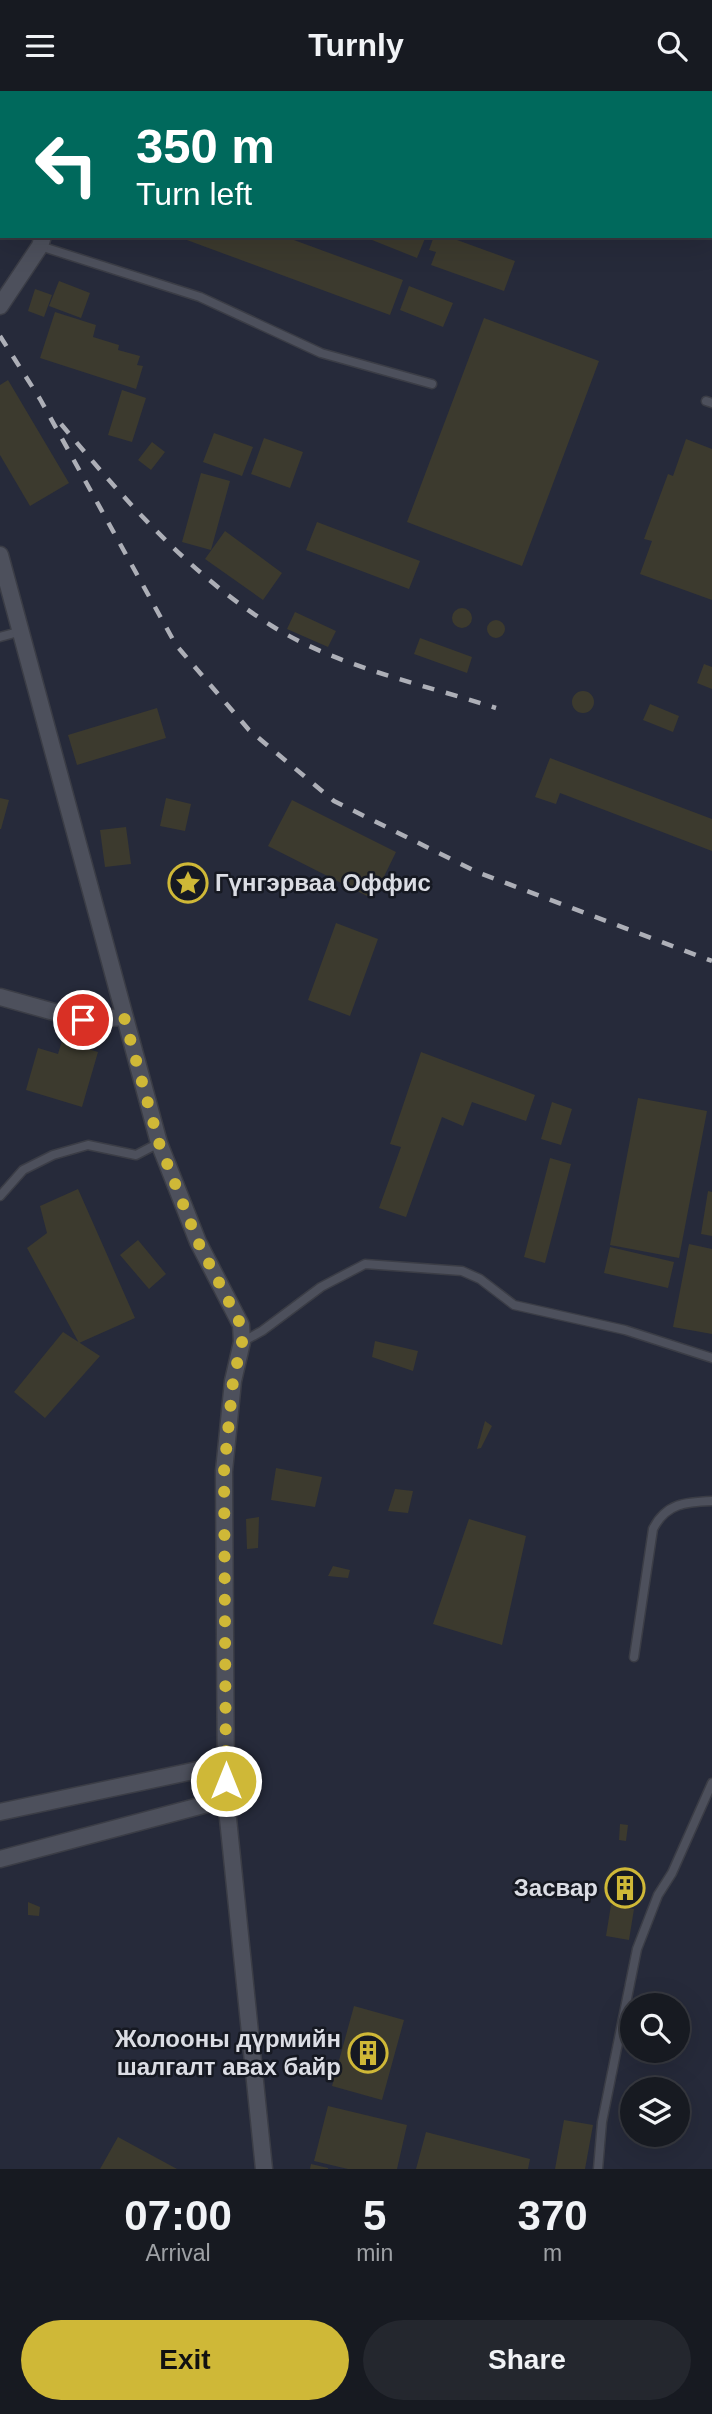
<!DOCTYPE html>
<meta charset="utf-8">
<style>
body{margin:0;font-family:Helvetica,sans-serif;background:#24272e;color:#f1f3f6;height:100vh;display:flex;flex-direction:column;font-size:26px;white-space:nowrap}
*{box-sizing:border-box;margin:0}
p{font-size:23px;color:#9ea1a5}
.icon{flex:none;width:38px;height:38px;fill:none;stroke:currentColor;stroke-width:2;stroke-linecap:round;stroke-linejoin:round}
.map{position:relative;height:2078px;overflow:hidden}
.side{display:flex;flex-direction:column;background:#171a21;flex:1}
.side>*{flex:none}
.top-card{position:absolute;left:0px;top:0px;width:712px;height:147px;box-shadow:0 7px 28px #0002,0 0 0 2px #36383f;background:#00695c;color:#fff;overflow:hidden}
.controls{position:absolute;left:620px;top:1902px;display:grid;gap:14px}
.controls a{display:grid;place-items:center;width:70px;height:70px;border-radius:50%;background:#171a21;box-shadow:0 7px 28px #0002,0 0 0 2px #36383f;font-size:35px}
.pin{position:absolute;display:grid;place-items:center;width:60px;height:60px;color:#fff;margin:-30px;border:4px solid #fff;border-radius:50%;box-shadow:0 2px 7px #0007}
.me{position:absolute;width:77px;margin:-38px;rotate:0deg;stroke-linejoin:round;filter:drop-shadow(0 0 5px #0008)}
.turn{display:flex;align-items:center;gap:24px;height:147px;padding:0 21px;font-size:32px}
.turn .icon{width:91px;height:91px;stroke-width:2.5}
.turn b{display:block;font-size:49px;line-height:60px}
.eta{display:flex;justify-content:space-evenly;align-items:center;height:119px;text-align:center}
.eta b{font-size:42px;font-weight:700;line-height:49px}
.primary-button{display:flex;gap:14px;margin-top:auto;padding:14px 21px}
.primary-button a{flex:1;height:80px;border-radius:42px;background:#cfb837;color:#111;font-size:28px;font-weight:700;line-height:80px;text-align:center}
.primary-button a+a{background:#24272e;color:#f1f3f6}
header{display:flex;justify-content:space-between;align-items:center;height:91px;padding:0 21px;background:#171a21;font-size:32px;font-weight:700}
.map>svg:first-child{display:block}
.built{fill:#262a3a;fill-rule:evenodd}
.building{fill:#3c3a2e}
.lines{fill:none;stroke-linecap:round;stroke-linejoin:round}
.lane-casing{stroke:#3b3d46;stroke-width:11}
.street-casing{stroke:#3b3d46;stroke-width:19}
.lane{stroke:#4d505c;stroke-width:8}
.street{stroke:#4d505c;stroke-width:16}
.rail{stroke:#adafb7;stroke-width:4.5;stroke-dasharray:12 12;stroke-linecap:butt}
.route{stroke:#cfb837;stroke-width:12;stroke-dasharray:0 21.6}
.labels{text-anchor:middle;stroke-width:5;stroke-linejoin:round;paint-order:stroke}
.poi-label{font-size:24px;font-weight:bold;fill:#dbdde4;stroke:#161922;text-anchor:end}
</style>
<header><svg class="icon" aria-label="menu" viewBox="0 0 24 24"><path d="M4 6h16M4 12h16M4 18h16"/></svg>Turnly<svg class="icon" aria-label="search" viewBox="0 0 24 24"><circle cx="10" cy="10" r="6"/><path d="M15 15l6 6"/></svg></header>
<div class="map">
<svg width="712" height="2078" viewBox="0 0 712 2078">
<rect width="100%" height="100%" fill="#1f222c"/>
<path class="built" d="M0,0H712V2078H0ZM2,2H710V145H2ZM632,1914H677V1960H632ZM632,1998H677V2044H632Z"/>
<path class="building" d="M176,145H283L403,189L390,224Z
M362,145H426L417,167Z
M434,145H446L515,170L504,200L431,174L436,161L429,159Z
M59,190L90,202L81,227L49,215Z
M409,195L453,212L443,236L400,219Z
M35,198L52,204L44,226L28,220Z
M55,221L96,234L93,246L119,254L118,259L140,265L137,274L143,275L136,298L40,267Z
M484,227L599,270L522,475L407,431Z
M8,289L69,392L30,415L0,364V294Z
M122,299L146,307L132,351L108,344Z
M214,342L253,356L242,385L203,371Z
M264,347L303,361L290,397L251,383Z
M686,348L712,358V509L640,483L652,450L644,448L668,383L673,385Z
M152,351L165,361L151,379L138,369Z
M201,382L230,390L211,459L182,451Z
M317,431L420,470L409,498L306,459Z
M225,440L282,482L263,509L205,468Z
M452 527a10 10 0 1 1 20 0a10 10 0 1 1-20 0Z
M295,521L336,540L328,556L287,538Z
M487 538a9 9 0 1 1 18 0a9 9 0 1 1-18 0Z
M420,547L472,566L467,582L414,563Z
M704,573L712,576V598L697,592Z
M572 611a11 11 0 1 1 22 0a11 11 0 1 1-22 0Z
M650,613L679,625L673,641L643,629Z
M157,617L166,647L77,674L68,644Z
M550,667L712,728V760L560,702L556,713L535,706Z
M0,707L9,709L1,738H0Z
M166,707L191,713L185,740L160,735Z
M292,709L396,761L373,808L268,755Z
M126,736L131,773L105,776L100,739Z
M336,832L378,848L350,925L308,909Z
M62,950L98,961L82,1016L26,999L38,957L58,963Z
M421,961L535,1004L526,1030L472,1011L463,1035L442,1026L406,1126L379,1117L401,1056L390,1053Z
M638,1007L707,1020L679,1167L610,1154Z
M552,1011L572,1018L561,1054L541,1048Z
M550,1067L571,1073L545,1172L524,1166Z
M78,1098L135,1227L79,1252L27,1157L47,1142L40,1115Z
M708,1100L712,1101V1145L701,1143Z
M138,1149L166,1183L149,1198L120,1164Z
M689,1153L712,1158V1243L673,1236Z
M610,1156L674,1171L668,1197L604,1182Z
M63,1241L100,1265L45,1327L14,1301Z
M375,1250L418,1260L413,1280L372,1266Z
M485,1330L492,1335L481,1357L477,1358Z
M276,1377L322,1386L315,1416L271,1409Z
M395,1398L413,1400L408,1422L388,1420Z
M259,1426L258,1457L247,1458L246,1428Z
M469,1428L526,1445L502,1554L433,1533Z
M333,1475L350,1479L348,1487L328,1485Z
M620,1733L628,1734L626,1750L619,1749Z
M616,1778L640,1782L633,1816L609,1811Z
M28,1811L40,1816L39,1825L28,1824Z
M611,1814L634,1818L629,1849L606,1845Z
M354,1915L404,1929L382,2009L332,1995Z
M328,2015L407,2034L397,2078H348L314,2070Z
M564,2029L593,2034L585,2078H555Z
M426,2041L530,2068L528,2078H416Z
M118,2046L177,2078H100Z
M311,2073L328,2077V2078H310Z"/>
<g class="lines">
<g class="lane-casing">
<path id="lane" d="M40,155L200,206L321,262L432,293
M706,310L712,312
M0,546L22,540
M0,1105L23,1079L53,1064L88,1054L136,1064L159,1052
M242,1251L262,1240L321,1196L365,1173L462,1180L480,1188L514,1214L625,1239L712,1267
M634,1566L653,1438C666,1412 686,1411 712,1410
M598,2078L602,2031L637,1858L658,1804L672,1782L712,1692"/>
</g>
<g class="street-casing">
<path id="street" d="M88,2V0
M0,215L40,155L43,145
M0,464L159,1052L198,1151L241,1234L242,1251L233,1290L224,1380L226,1708L264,2078
M0,906L83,929L123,926
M0,1721L226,1673
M0,1768L226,1708"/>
</g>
<use href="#lane" class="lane"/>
<use href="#street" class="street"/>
<path class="rail" d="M0,245L40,308L176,554L249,639L334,710L477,781L712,870
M61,333C124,408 188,482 272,535C338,576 422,593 496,617"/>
</g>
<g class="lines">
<path class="route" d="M83,929L124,926L159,1052L198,1151L241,1234L242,1251L233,1290L224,1380L226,1690"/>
</g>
<defs>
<g id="sight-ring" transform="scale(2.0125)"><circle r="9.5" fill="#161922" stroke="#cfb837" stroke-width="1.5"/><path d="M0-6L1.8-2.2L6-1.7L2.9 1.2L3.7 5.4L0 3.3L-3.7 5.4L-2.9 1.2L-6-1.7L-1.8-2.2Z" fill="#cfb837"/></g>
<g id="building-ring" transform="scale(2.0125)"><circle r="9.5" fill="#161922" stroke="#cfb837" stroke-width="1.5"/><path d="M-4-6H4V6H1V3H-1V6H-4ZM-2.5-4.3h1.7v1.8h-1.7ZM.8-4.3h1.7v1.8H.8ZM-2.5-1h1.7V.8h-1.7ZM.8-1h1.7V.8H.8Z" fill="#cfb837"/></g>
</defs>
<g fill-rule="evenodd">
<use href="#sight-ring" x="188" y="792"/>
<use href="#building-ring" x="625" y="1797"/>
<use href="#building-ring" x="368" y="1962"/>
</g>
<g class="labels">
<g class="poi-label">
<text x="215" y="800" text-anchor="start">Гүнгэрваа Оффис</text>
<text x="598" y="1805">Засвар</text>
<text x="341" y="1956">Жолооны дүрмийн<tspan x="341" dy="28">шалгалт авах байр</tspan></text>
</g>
</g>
</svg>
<div class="controls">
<a><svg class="icon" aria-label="search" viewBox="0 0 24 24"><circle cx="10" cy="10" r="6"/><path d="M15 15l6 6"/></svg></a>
<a><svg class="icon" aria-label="layers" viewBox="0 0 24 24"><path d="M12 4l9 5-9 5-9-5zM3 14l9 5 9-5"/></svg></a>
</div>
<div class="pin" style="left:83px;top:929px;background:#d93025"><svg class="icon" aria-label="arrive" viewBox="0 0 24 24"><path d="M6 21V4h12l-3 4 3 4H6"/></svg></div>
<svg class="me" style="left:226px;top:1690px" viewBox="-20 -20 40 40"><circle r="17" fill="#cfb837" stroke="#fff" stroke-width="3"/><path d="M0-11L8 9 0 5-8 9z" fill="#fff"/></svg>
<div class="top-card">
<div class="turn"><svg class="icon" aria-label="left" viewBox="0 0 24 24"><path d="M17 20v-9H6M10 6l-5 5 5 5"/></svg><div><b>350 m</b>Turn left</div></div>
</div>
</div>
<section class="side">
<div class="eta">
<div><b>07:00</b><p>Arrival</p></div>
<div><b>5</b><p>min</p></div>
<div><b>370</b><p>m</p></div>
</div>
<div class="primary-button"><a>Exit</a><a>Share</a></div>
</section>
